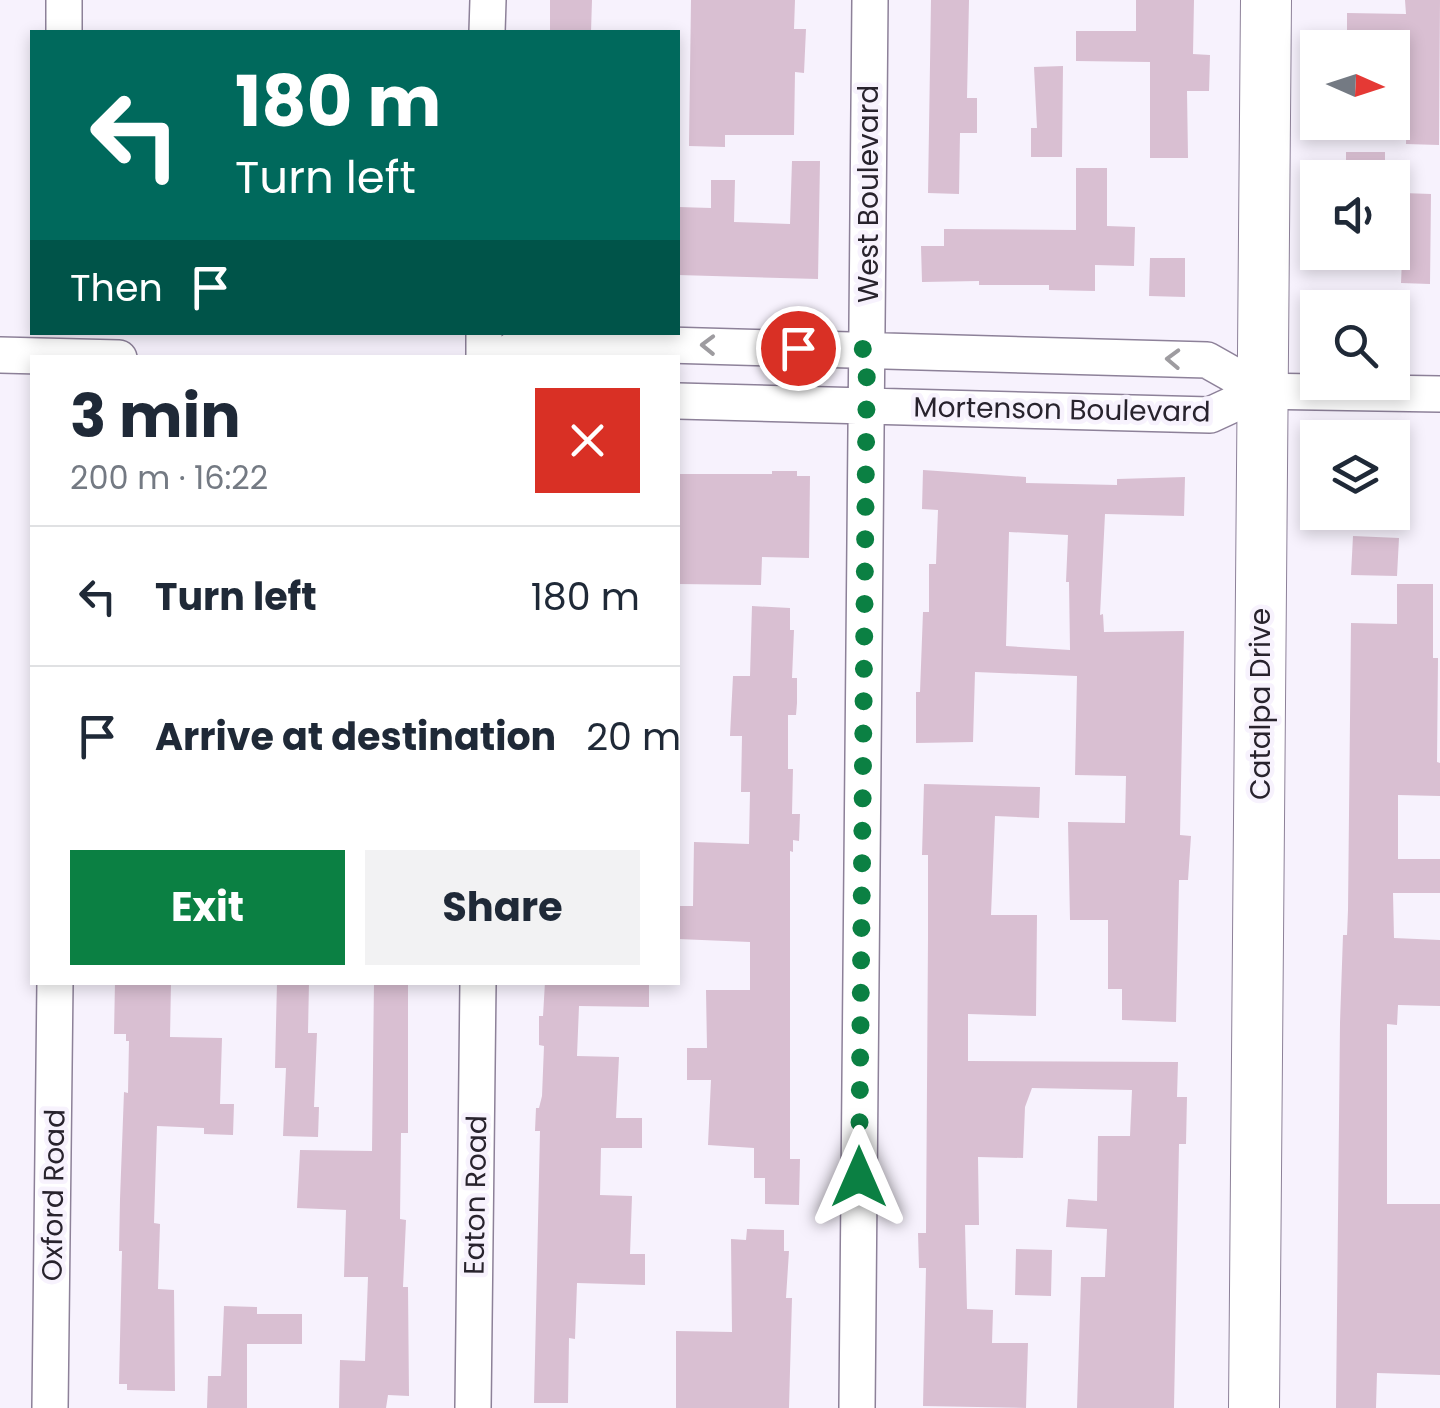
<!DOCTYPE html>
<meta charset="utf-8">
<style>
body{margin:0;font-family:Poppins,sans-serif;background:#f2f2f3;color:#1f2937;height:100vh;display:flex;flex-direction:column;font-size:38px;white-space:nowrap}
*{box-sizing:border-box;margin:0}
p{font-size:32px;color:#747a83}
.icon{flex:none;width:55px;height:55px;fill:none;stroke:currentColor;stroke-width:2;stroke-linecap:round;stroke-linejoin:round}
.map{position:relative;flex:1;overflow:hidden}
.details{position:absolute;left:30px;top:355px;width:650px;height:630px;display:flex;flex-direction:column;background:#fff;border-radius:0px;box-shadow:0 5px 15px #0003}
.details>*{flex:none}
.banner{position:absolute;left:30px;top:30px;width:650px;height:305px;border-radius:0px;box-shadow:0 5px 15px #0003;background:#00695c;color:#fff;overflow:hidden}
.needle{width:65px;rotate:93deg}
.buttons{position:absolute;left:1300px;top:30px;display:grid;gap:20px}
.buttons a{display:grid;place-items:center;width:110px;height:110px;border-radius:0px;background:#fff;box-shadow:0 5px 15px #0003;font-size:50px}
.pin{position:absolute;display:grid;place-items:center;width:85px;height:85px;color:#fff;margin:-42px;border:5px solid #fff;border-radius:50%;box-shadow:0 2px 10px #0007}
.me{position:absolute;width:110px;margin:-55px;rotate:0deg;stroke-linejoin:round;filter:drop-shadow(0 0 8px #0008)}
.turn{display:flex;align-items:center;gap:35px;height:210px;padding:0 40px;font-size:45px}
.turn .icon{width:130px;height:130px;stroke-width:2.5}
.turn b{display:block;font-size:70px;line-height:85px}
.then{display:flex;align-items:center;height:95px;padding:0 40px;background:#0003;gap:20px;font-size:38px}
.round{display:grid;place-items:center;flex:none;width:105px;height:105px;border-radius:0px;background:#f2f2f3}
.summary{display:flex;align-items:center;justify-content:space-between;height:170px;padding:0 40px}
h1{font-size:60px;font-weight:700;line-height:75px}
.button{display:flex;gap:20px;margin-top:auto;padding:20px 40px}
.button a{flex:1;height:115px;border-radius:0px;background:#0b8043;color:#fff;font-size:40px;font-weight:700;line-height:115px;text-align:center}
.button a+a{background:#f2f2f3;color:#1f2937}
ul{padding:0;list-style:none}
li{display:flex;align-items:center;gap:30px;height:140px;padding:0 40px;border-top:2px solid #e0e1e3}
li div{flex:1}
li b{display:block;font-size:38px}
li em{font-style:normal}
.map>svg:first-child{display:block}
.building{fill:#d9bfd2;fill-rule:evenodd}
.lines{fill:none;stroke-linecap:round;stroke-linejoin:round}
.street-casing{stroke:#8d8199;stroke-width:38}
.secondary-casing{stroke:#8d8199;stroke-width:52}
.street{stroke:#fff;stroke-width:35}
.secondary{stroke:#fff;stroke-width:50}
.oneway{stroke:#9e9ca0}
.route{stroke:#0b8043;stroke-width:18;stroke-dasharray:0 32.4}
.labels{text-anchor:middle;stroke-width:9;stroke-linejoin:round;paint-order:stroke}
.street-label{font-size:28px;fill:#28232d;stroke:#f7f2fd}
</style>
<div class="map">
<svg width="1440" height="1408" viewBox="0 0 1440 1408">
<rect width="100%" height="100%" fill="#f7f2fd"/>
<path class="building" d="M550,0H592L591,32H550Z
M691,0H795L794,29H806L804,73L795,72L794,135H725V147L689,146Z
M931,0H969L967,98H977V133H960L959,194L928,193Z
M1136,0H1194L1193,54L1210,55L1209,91H1187L1188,158H1150V62L1076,61V31H1136Z
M1405,0H1440L1439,145L1406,144L1407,98L1392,99V48H1347V13L1406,14Z
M1063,66L1062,157H1031V128H1037L1034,67Z
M1346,152H1385V178H1346Z
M792,161H820L818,279L678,275V207L711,208V180H735L734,222L790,224Z
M1076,168H1107V226L1135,227L1134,266L1095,265V291L1049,290V285H979V281L922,282L921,246H944V229L1076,230Z
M1403,193L1431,194L1430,284L1401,283L1402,259L1392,258V223H1403Z
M1150,258H1185V297L1149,296Z
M923,470L1026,477V483L1117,485V479L1185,477L1184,516L1105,514L1100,615L1103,614L1104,632L1184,631L1180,835L1191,836L1188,880H1179L1176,1022L1122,1020V989H1108V920H1070L1068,822L1125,823L1126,776L1075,775L1077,676L975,672L973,742L916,743V692H920L923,612H929V564H936L938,510L922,509ZM1009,532L1068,535L1066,582H1069L1070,650L1006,646Z
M772,471H797V476H810L809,558L762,557L761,585L678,584V474H772Z
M1353,536L1399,538L1397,576L1351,575Z
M1397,584H1433V658H1438L1437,762L1440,763V796L1398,795V859H1440V893H1393L1394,938L1440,940V1006L1398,1005L1397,1025L1387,1024V1204H1440V1375L1377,1373L1376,1408H1336L1340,1023L1343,935H1347L1348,910L1351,623L1397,624Z
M752,606L790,608V630H794L792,678H797V703L796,715H788V769H793L792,814H800L799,841L793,840V852L790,851V1159H800L799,1205L765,1204V1178H754V1148L708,1145L711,1080H687V1048H707L706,990H750V942L678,939V906H693L694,842L749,844L750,792H741L742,736H730L733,676H750Z
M924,784L1040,787L1039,818L995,816L991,915H1037L1036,1016L968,1014V1061L1178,1062L1177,1097H1187L1186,1144H1179L1174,1408H1077L1081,1277H1105L1107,1229L1066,1227L1068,1199L1097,1201L1098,1136H1130L1132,1090L1032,1088L1025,1107L1023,1158L978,1157L979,1225H965L967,1309L993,1310L992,1343H1028L1026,1408L923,1406L926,1268H919L918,1233H926L928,938V855H922Z
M115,982H171L170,1037L222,1038L220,1104H234L233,1135L204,1134V1128L157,1126L154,1223L160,1224L158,1289L174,1290L175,1391L127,1390V1384H119L122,1251H119L120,1199L124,1092L128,1093L129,1041H126V1034H114Z
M277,982H309L308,1033H317L314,1107H319L318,1137L283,1136L286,1068H275Z
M374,982H408V1133H401L400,1219L406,1220L403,1287H408L409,1396L388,1395L386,1408H339L340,1360L365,1361L368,1277H344L346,1210L297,1208L300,1150L372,1151Z
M545,982H649V1007L579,1006L577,1056L619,1057L616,1118H642V1148H601L600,1195L632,1196L630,1254H645V1285L577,1283L575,1339L569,1338L568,1403H534L540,1131H535L536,1108H539L542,1096L544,1046L539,1045V1016H543Z
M747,1229L784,1230V1251H789L786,1298H792L789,1408H676V1331L732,1332L731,1239L746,1240Z
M1016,1249L1052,1250L1051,1296L1015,1295Z
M224,1306L257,1307V1314H302V1344H247V1408H207L208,1376H221Z"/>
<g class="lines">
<g class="street-casing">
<path id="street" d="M64,32V0
M487,32L488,0
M0,355L119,358
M484,358V332
M502,358L525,341L1207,360L1262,391
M678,401L1210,415L1262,391L1440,394
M50,1408L55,982
M473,1408L478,982
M857,1408L870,0"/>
</g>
<g class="secondary-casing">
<path id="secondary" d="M1254,1408L1266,0"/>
</g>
<use href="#street" class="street"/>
<use href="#secondary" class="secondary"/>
</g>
<defs><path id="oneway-chevron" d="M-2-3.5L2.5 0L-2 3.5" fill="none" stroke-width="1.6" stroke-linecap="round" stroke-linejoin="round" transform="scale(2.5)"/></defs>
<g class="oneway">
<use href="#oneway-chevron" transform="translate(708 345) rotate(-179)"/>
<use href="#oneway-chevron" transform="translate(1173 359) rotate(-178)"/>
</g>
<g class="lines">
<path class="route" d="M798,348L867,349L859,1177"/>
</g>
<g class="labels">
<g class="street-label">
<text transform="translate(868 194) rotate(-90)" y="10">West Boulevard</text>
<text transform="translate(1062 409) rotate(1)" y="10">Mortenson Boulevard</text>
<text transform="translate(1260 704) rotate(-90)" y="10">Catalpa Drive</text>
<text transform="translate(53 1195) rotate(-89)" y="10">Oxford Road</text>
<text transform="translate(475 1195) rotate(-89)" y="10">Eaton Road</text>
</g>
</g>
</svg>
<div class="buttons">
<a><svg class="needle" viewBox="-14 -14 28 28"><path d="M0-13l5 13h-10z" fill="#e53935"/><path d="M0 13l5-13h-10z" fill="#747a83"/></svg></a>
<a><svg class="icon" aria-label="sound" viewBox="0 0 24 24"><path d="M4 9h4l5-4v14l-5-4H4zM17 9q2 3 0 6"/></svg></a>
<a><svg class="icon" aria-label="search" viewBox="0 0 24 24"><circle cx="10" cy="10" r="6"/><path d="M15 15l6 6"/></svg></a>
<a><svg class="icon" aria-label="layers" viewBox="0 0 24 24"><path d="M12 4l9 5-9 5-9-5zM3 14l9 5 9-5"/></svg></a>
</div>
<div class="pin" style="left:798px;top:348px;background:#d93025"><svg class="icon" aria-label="arrive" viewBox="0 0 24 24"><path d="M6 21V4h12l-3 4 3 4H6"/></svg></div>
<svg class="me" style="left:859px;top:1177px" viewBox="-20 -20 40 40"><path d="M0-17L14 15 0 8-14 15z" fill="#0b8043" stroke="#fff" stroke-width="4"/></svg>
<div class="banner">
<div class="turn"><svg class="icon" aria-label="left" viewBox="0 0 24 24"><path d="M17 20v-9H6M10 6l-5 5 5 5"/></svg><div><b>180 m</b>Turn left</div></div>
<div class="then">Then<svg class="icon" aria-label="arrive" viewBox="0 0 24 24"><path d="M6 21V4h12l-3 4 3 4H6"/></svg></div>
</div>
<section class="details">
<div class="summary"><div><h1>3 min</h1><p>200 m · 16:22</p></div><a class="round" style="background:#d93025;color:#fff"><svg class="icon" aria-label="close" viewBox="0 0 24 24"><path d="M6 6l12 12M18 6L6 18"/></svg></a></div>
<ul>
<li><svg class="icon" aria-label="left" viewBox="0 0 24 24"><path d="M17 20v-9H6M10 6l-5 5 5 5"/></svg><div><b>Turn left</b></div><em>180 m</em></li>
<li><svg class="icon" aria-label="arrive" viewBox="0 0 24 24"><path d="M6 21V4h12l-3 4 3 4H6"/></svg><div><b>Arrive at destination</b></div><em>20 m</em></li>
</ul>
<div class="button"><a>Exit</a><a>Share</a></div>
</section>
</div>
